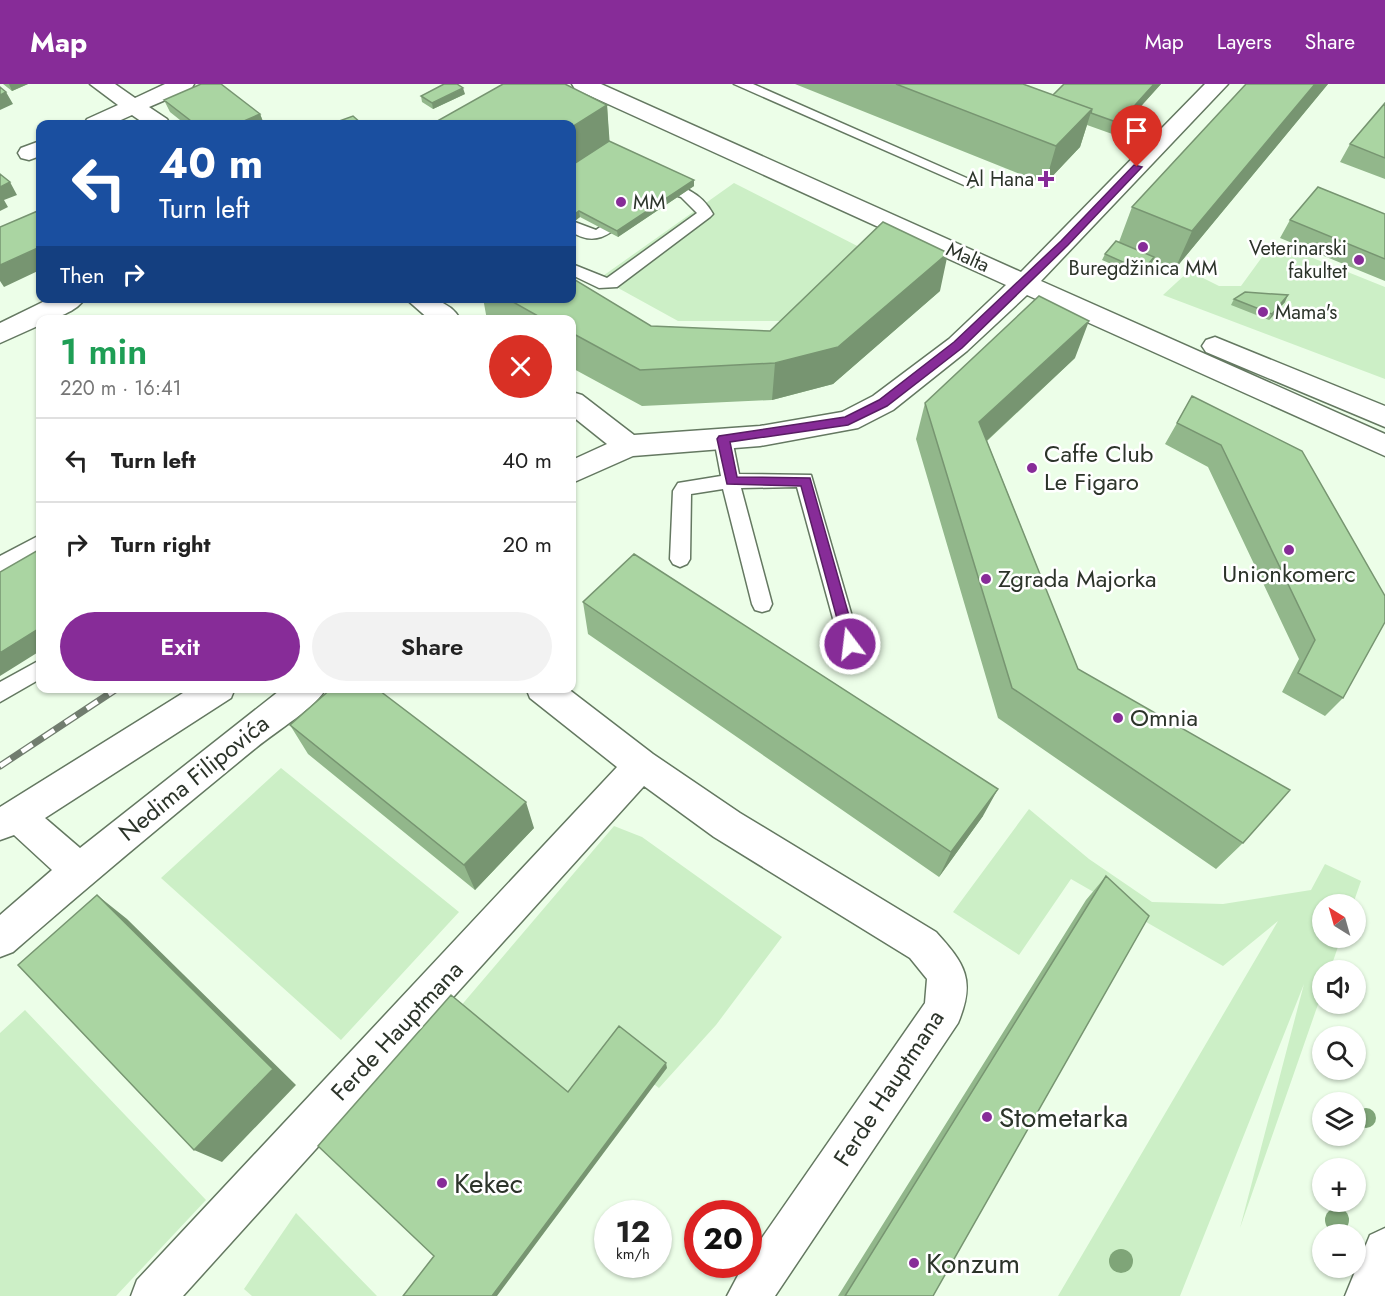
<!DOCTYPE html>
<meta charset="utf-8">
<style>
body{margin:0;font-family:Jost,sans-serif;background:#f2f2f2;color:#222;height:100vh;display:flex;flex-direction:column;font-size:22px;white-space:nowrap}
*{box-sizing:border-box;margin:0}
p{font-size:20px;color:#767676}
.icon{flex:none;width:33px;height:33px;fill:none;stroke:currentColor;stroke-width:2;stroke-linecap:round;stroke-linejoin:round}
.map{position:relative;flex:1;overflow:hidden}
.sheet{position:absolute;left:36px;top:231px;width:540px;height:378px;display:flex;flex-direction:column;background:#fff;border-radius:12px;box-shadow:0 2px 4px #0004}
.sheet>*{flex:none}
.banner{position:absolute;left:36px;top:36px;width:540px;height:183px;border-radius:12px;box-shadow:0 2px 4px #0004;background:#1a4fa0;color:#fff;overflow:hidden}
.needle{width:39px;rotate:323deg}
.controls{position:absolute;left:1312px;top:810px;display:grid;gap:12px}
.controls a{display:grid;place-items:center;width:54px;height:54px;border-radius:50%;background:#fff;box-shadow:0 2px 4px #0004;font-size:30px}
.speed{position:absolute;left:594px;top:1116px;display:flex;gap:12px;font-size:30px;font-weight:700;text-align:center}
.speed>*{display:grid;place-content:center;width:78px;height:78px;border-radius:50%;background:#fff;box-shadow:0 2px 4px #0004;line-height:1}
.speed small{font-size:15px;font-weight:400}
.speed .limit{border:9px solid #d22;background:#fff;color:#111}
.pin{position:absolute;display:grid;place-items:center;width:51px;height:51px;color:#fff;margin:-62px -26px;border-radius:50% 50% 50% 0;rotate:-45deg;box-shadow:0 0 6px #0007}
.pin .icon{rotate:45deg}
.me{position:absolute;width:66px;margin:-33px;rotate:345deg;stroke-linejoin:round;filter:drop-shadow(0 0 4px #0008)}
.turn{display:flex;align-items:center;gap:21px;height:126px;padding:0 24px;font-size:27px}
.turn .icon{width:78px;height:78px;stroke-width:2.5}
.turn b{display:block;font-size:42px;line-height:51px}
.then{display:flex;align-items:center;height:57px;padding:0 24px;background:#0003;gap:12px;font-size:22px}
.round{display:grid;place-items:center;flex:none;width:63px;height:63px;border-radius:32px;background:#f2f2f2}
.overview{display:flex;align-items:center;justify-content:space-between;height:102px;padding:0 24px}
h1{font-size:36px;font-weight:600;line-height:45px;color:#1e9e55}
.primary-button{display:flex;gap:12px;margin-top:auto;padding:12px 24px}
.primary-button a{flex:1;height:69px;border-radius:36px;background:#872c98;color:#fff;font-size:24px;font-weight:600;line-height:69px;text-align:center}
.primary-button a+a{background:#f2f2f2;color:#222}
ul{padding:0;list-style:none}
li{display:flex;align-items:center;gap:18px;height:84px;padding:0 24px;border-top:2px solid #e0e0e0}
li div{flex:1}
li b{display:block;font-size:22px}
li em{font-style:normal}
header{display:flex;align-items:center;gap:36px;box-sizing:border-box;height:84px;padding:0 30px;background:#872c98;color:#fff}
header strong{font-size:28px}
nav{display:flex;gap:33px;margin-inline-start:auto;font-size:21px}
.map>svg:first-child{display:block}
.green{fill:#ccefc6}
.lines{fill:none;stroke-linecap:round;stroke-linejoin:round}
.service-casing{stroke:#647861;stroke-width:3}
.minor-casing{stroke:#647861;stroke-width:3}
.secondary-casing{stroke:#647861;stroke-width:3}
.service{fill:#fff;fill-rule:evenodd}
.minor{fill:#fff;fill-rule:evenodd}
.secondary{fill:#fff;fill-rule:evenodd}
.rail-casing{stroke:#717d6f;stroke-width:7}
.rail{stroke:#fff;stroke-width:4.5;stroke-dasharray:13;stroke-linecap:butt}
.tree{fill:#7fa578}
.wall{fill:#92b78b}
.shaded-wall{fill:#779571}
.building{fill:#aad5a2;stroke:#779571;stroke-width:1.5}
.route{fill:#872c98;stroke:#581d63;stroke-width:1.5}
.poi-dot{fill:#872c98;stroke:#fff;stroke-width:2}
.labels{text-anchor:middle;stroke-width:5;stroke-linejoin:round;paint-order:stroke}
.far-poi-label{font-size:20px;fill:#2c342a;stroke:#fff;text-anchor:end}
.far-street-label{font-size:20px;fill:#2c342a;stroke:#fff}
.poi-label{font-size:24px;fill:#2c342a;stroke:#fff;text-anchor:start}
.street-label{font-size:24px;fill:#2c342a;stroke:#fff}
.near-poi-label{font-size:28px;fill:#2c342a;stroke:#fff;text-anchor:start}
</style>
<header>
<strong>Map</strong>
<nav><a>Map</a><a>Layers</a><a>Share</a></nav>
</header>
<div class="map">
<svg width="1385" height="1212" viewBox="0 0 1385 1212">
<rect width="100%" height="100%" fill="#ecfee8"/>
<path class="green" d="M734,99L871,169L787,237H678L600,194Z
M1273,158L1385,203V295L1163,211L1189,187L1219,202H1241Z
M281,684L459,828L341,956L161,794Z
M1029,725L1089,775L1152,818L1223,820L1311,806L1325,780L1361,797L1353,820H1323V854H1341L1330,886H1323V906L1240,1144L1304,900L1180,1212H1058L1278,837L1223,882L1071,795L1019,871L953,828Z
M614,742L642,753L782,853L716,941L659,1004L605,963L547,1035L442,944Z
M25,926L206,1116L116,1212H0V949Z
M296,1129L377,1212H252L244,1205Z"/>
<g class="lines">
<g class="service-casing">
<path id="service" d="M734,0H753L978,99L971,103L966,102Z
M658,96C681,101 701,108 713,130L710,133L617,203L599,204L572,191V180L607,194L697,129L681,113L653,103L651,100L653,97Z
M627,124L632,126L635,129L632,132C612,148 597,164 572,148V137L596,146Z
M723,348L729,350L732,355L739,390L811,391L860,560L857,566L850,568L843,566L840,560L797,403L741,404L772,520L769,526L762,528L755,526L752,520L723,405L691,410L690,475L687,480L680,483L673,480L670,475L673,407L678,399L721,392L714,355L717,350Z
M40,451V467L0,489V472Z
M40,576V595L0,618V598Z"/>
</g>
<g class="minor-casing">
<path id="minor" d="M90,0H115L135,14L165,0H194L191,5L149,23L167,35L170,40H145L132,31L112,40H84L87,35L118,21Z
M572,0H601L1021,188L1205,0H1228L1041,197L1385,350V372L1027,211L967,267L893,326L858,344L760,362L633,372L572,399V376L607,360L572,332V308L582,311L634,351L760,342L842,328L873,312L949,255L1006,201L575,5Z
M40,57V72L29,76L21,74L18,69L21,64Z
M51,214H85C78,227 54,236 40,236V241L0,259V239Z
M405,214C427,214 448,214 461,236H430Z
M1215,253L1385,322V343L1206,268L1202,262L1206,256Z
M191,604H235L231,614L45,734L80,764L283,604H326C318,622 275,648 257,663C175,730 93,798 13,868L0,873V831L52,786L14,751L0,756V723Z
M526,604H567L653,670L740,729L936,848C965,880 976,896 958,939L775,1212H727L744,1180H748V1174L925,919L927,895L910,874L714,753L644,702L183,1212H131L137,1196L617,683L530,614Z"/>
</g>
<g class="secondary-casing">
<path id="secondary" d="M1385,1144V1212H1345L1370,1151Z"/>
</g>
<use href="#service" class="service"/>
<use href="#minor" class="minor"/>
<use href="#secondary" class="secondary"/>
<g class="rail-casing">
<path id="rail" d="M0,682L118,604"/>
</g>
<use href="#rail" class="rail"/>
</g>
<g class="tree">
<circle cx="1366" cy="1034" r="10"/>
<circle cx="1337" cy="1136" r="12"/>
<circle cx="1121" cy="1177" r="12"/>
</g>
<path class="wall" d="M3,0H28L12,7Z
M795,0H1023L1053,11L1064,0H1161L1115,51L1087,41L1080,63L1045,100Z
M1246,0H1328L1175,185L1153,176L1152,179L1141,193L1102,176L1105,170L1119,158L1132,123Z
M465,10L433,25L422,18L421,12Z
M164,16L260,30L264,40H185L170,28Z
M1385,19V95L1340,78L1350,60Z
M607,21L609,57L694,102L618,153L580,133L572,139Z
M1385,130V197L1280,154L1290,136Z
M940,207L833,300L772,316L642,322L572,284V236H487L483,214H506L651,242L770,247Z
M1234,215L1285,218L1269,236L1231,221Z
M1075,274L987,357L1078,585L1243,759L1216,785L998,634L916,355L925,319Z
M1192,312L1385,512L1343,614L1325,632L1282,608L1299,575L1208,383L1165,360L1177,339Z
M583,518L983,732L939,793L588,550Z
M290,641L534,744L475,806L308,670Z
M1106,792L933,1212H838L1086,816Z"/>
<path class="shaded-wall" d="M9,0H28L12,7Z
M1154,0H1161L1115,51L1119,39Z
M1315,0H1328L1175,185L1192,147Z
M463,4L465,10L433,25L432,19Z
M6,8L13,20L0,26V11Z
M607,21L610,63L572,88V43Z
M1092,25L1080,63L1045,100L1056,62Z
M260,30L264,40H237Z
M694,96V102L618,153L617,147Z
M10,98L17,111L4,116L8,123L0,127V103Z
M579,127L580,133L572,139V132Z
M40,163V186L4,203L0,197V181Z
M948,169L940,207L833,300L772,316L775,279Z
M1154,173L1152,179L1141,193L1143,187Z
M1288,211L1285,218L1269,236L1272,230Z
M1089,237L1075,274L968,374L979,338Z
M40,544V567L0,592V569Z
M998,705L983,732L939,793L951,768Z
M526,718L534,744L475,806L464,781Z
M97,811L127,835L296,1001L222,1078L194,1066Z
M666,979L667,984L497,1212H492Z"/>
<path class="building" d="M201,0H221L260,30L237,40H195L164,16Z
M444,0H457L463,4L432,19L421,12Z
M503,0H565L607,21L572,43V40H432Z
M896,0H1023L1092,25L1056,62Z
M1064,0H1154L1119,39L1091,29L1092,25L1053,11Z
M1246,0H1315L1192,147L1132,123Z
M0,3L6,8L0,11Z
M1385,19V74L1350,60Z
M353,32L362,40H331Z
M609,57L694,96L617,147L579,127L572,132V81Z
M0,90L10,98L0,103Z
M1318,103L1385,130V175L1290,136Z
M40,126V163L0,181V143Z
M883,138L948,169L838,263L775,279L640,286L572,249V236H545L506,214H572V194L651,242L770,247Z
M1116,157L1154,173L1143,187L1105,170Z
M1245,208L1288,211L1272,230L1234,215Z
M1039,212L1089,237L979,338L1078,585L1290,706L1243,759L1012,604L925,319Z
M1192,312L1302,367L1385,512V538L1343,614L1298,589L1315,556L1221,361L1177,339Z
M40,465V544L0,569V488Z
M634,470L998,705L951,768L583,518Z
M332,604H376L526,718L464,781L290,641Z
M1106,792L1149,832L933,1212H845Z
M97,811L273,985L194,1066L18,881Z
M451,911L568,1008L619,942L666,979L492,1212H403L434,1172L318,1062Z"/>
<path class="route" d="M1134,81L1142,83L1068,161L962,264L887,322L848,341L730,358L737,393L810,394L857,560L855,564H845L801,402L727,400L717,355L719,352L845,333L879,316L954,258L1061,157Z"/>
<g class="poi-dot">
<path d="M1043 86h6v6h6v6h-6v6h-6v-6h-6v-6h6z"/>
<circle cx="621" cy="118" r="6"/>
<circle cx="1143" cy="163" r="6"/>
<circle cx="1359" cy="176" r="6"/>
<circle cx="1263" cy="228" r="6"/>
<circle cx="1032" cy="384" r="6"/>
<circle cx="1289" cy="466" r="6"/>
<circle cx="986" cy="495" r="6"/>
<circle cx="1118" cy="634" r="6"/>
<circle cx="987" cy="1033" r="6"/>
<circle cx="442" cy="1099" r="6"/>
<circle cx="914" cy="1179" r="6"/>
</g>
<g class="labels">
<g class="far-poi-label">
<text x="1034" y="102">Al Hana</text>
<text x="633" y="125" text-anchor="start">MM</text>
<text x="1347" y="171">Veterinarski<tspan x="1347" dy="23">fakultet</tspan></text>
<text x="1143" y="191" text-anchor="middle">Buregdžinica MM</text>
<text x="1275" y="235" text-anchor="start">Mama's</text>
</g>
<g class="far-street-label">
<text transform="translate(968 173) rotate(24)" y="7">Malta</text>
</g>
<g class="poi-label">
<text x="1044" y="378">Caffe Club<tspan x="1044" dy="28">Le Figaro</tspan></text>
<text x="1289" y="498" text-anchor="middle">Unionkomerc</text>
<text x="998" y="503">Zgrada Majorka</text>
<text x="1130" y="642">Omnia</text>
</g>
<g class="street-label">
<text transform="translate(194 694) rotate(-39)" y="8">Nedima Filipovića</text>
<text transform="translate(397 947) rotate(-47)" y="8">Ferde Hauptmana</text>
<text transform="translate(889 1004) rotate(-57)" y="8">Ferde Hauptmana</text>
</g>
<g class="near-poi-label">
<text x="999" y="1043">Stometarka</text>
<text x="454" y="1109">Kekec</text>
<text x="926" y="1189">Konzum</text>
</g>
</g>
</svg>
<div class="controls">
<a><svg class="needle" viewBox="-14 -14 28 28"><path d="M0-13l5 13h-10z" fill="#e53935"/><path d="M0 13l5-13h-10z" fill="#767676"/></svg></a>
<a><svg class="icon" aria-label="sound" viewBox="0 0 24 24"><path d="M4 9h4l5-4v14l-5-4H4zM17 9q2 3 0 6"/></svg></a>
<a><svg class="icon" aria-label="search" viewBox="0 0 24 24"><circle cx="10" cy="10" r="6"/><path d="M15 15l6 6"/></svg></a>
<a><svg class="icon" aria-label="layers" viewBox="0 0 24 24"><path d="M12 4l9 5-9 5-9-5zM3 14l9 5 9-5"/></svg></a>
<a>+</a>
<a>−</a>
</div>
<div class="speed"><div>12<small>km/h</small></div><div class="limit">20</div></div>
<div class="pin" style="left:1137px;top:83px;background:#d93025"><svg class="icon" aria-label="arrive" viewBox="0 0 24 24"><path d="M6 21V4h12l-3 4 3 4H6"/></svg></div>
<svg class="me" style="left:850px;top:560px" viewBox="-20 -20 40 40"><circle r="17" fill="#872c98" stroke="#fff" stroke-width="3"/><path d="M0-11L8 9 0 5-8 9z" fill="#fff"/></svg>
<div class="banner">
<div class="turn"><svg class="icon" aria-label="left" viewBox="0 0 24 24"><path d="M17 20v-9H6M10 6l-5 5 5 5"/></svg><div><b>40 m</b>Turn left</div></div>
<div class="then">Then<svg class="icon" aria-label="right" viewBox="0 0 24 24"><path d="M7 20v-9h11M14 6l5 5-5 5"/></svg></div>
</div>
<section class="sheet">
<div class="overview"><div><h1>1 min</h1><p>220 m · 16:41</p></div><a class="round" style="background:#d93025;color:#fff"><svg class="icon" aria-label="close" viewBox="0 0 24 24"><path d="M6 6l12 12M18 6L6 18"/></svg></a></div>
<ul>
<li><svg class="icon" aria-label="left" viewBox="0 0 24 24"><path d="M17 20v-9H6M10 6l-5 5 5 5"/></svg><div><b>Turn left</b></div><em>40 m</em></li>
<li><svg class="icon" aria-label="right" viewBox="0 0 24 24"><path d="M7 20v-9h11M14 6l5 5-5 5"/></svg><div><b>Turn right</b></div><em>20 m</em></li>
</ul>
<div class="primary-button"><a>Exit</a><a>Share</a></div>
</section>
</div>
